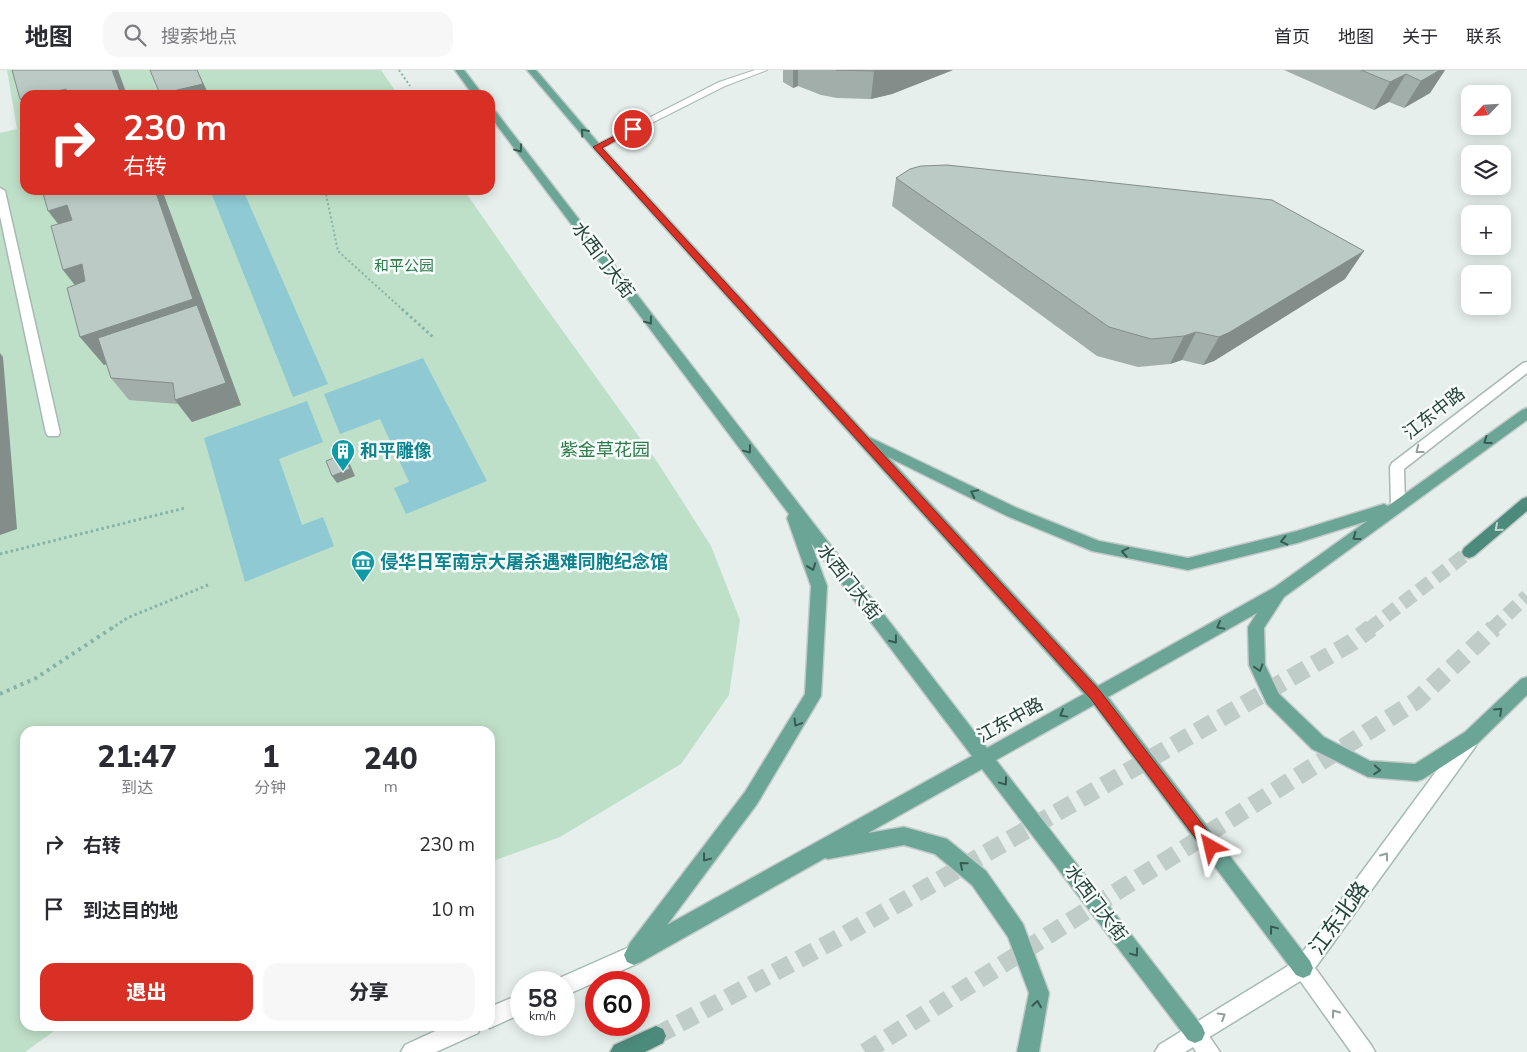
<!DOCTYPE html>
<html lang="zh">
<meta charset="utf-8">
<style>
body{margin:0;font-family:Mulish,"Noto Sans SC",sans-serif;background:#f7f7f7;color:#2b2b33;height:100vh;display:flex;flex-direction:column;font-size:19px;white-space:nowrap}
*{box-sizing:border-box;margin:0}
p{font-size:16px;color:#7c7c81}
.icon{flex:none;width:28px;height:28px;fill:none;stroke:currentColor;stroke-width:2;stroke-linecap:round;stroke-linejoin:round}
.map{position:relative;flex:1;overflow:hidden}
.sheet{position:absolute;left:20px;top:656px;width:475px;height:305px;display:flex;flex-direction:column;background:#fff;border-radius:15px;box-shadow:0 2px 12px #0003}
.sheet>*{flex:none}
.hud{position:absolute;left:20px;top:20px;width:475px;height:105px;border-radius:15px;box-shadow:0 2px 12px #0003;background:#d93025;color:#fff;overflow:hidden}
.needle{width:32px;rotate:245deg}
.buttons{position:absolute;left:1461px;top:15px;display:grid;gap:10px}
.buttons a{display:grid;place-items:center;width:50px;height:50px;border-radius:10px;background:#fff;box-shadow:0 2px 12px #0003;font-size:25px}
.speed{position:absolute;left:510px;top:901px;display:flex;gap:10px;font-size:25px;font-weight:700;text-align:center}
.speed>*{display:grid;place-content:center;width:65px;height:65px;border-radius:50%;background:#fff;box-shadow:0 2px 12px #0003;line-height:1}
.speed small{font-size:12px;font-weight:400}
.speed .limit{border:8px solid #d22;background:#fff;color:#111}
.pin{position:absolute;display:grid;place-items:center;width:42px;height:42px;color:#fff;margin:-21px;border:2px solid #fff;border-radius:50%;box-shadow:0 1px 5px #0007}
.me{position:absolute;width:55px;margin:-28px;rotate:323deg;stroke-linejoin:round;filter:drop-shadow(0 0 4px #0008)}
.turn{display:flex;align-items:center;gap:18px;height:105px;padding:0 20px;font-size:22px}
.turn .icon{width:65px;height:65px;stroke-width:2.5}
.turn b{display:block;font-size:35px;line-height:42px}
.eta{display:flex;justify-content:space-evenly;align-items:center;height:85px;text-align:center}
.eta b{font-size:30px;font-weight:800;line-height:35px}
.action{display:flex;gap:10px;margin-top:auto;padding:10px 20px}
.action a{flex:1;height:58px;border-radius:15px;background:#d93025;color:#fff;font-size:20px;font-weight:800;line-height:58px;text-align:center}
.action a+a{background:#f7f7f7;color:#2b2b33}
ul{padding:0;list-style:none}
li{display:flex;align-items:center;gap:15px;height:65px;padding:0 20px}
li div{flex:1}
li b{display:block;font-size:19px}
li em{font-style:normal}
header{display:flex;align-items:center;gap:30px;box-sizing:border-box;height:70px;padding:0 25px;background:#fff;border-bottom:1px solid #e1e1e2}
header strong{font-size:24px}
nav{display:flex;gap:28px;margin-inline-start:auto;font-size:18px}
.search{width:350px;height:45px;background:#f7f7f7;display:flex;align-items:center;gap:12px;box-sizing:border-box;padding:0 18px;border-radius:15px;color:#7c7c81;font-size:19px}
.map>svg:first-child{display:block}
.green{fill:#bfe0c8}
.water{fill:#8ec9d4}
.lines{fill:none;stroke-linecap:round;stroke-linejoin:round}
.trunk-tunnel-far1{stroke:#bfccc8;stroke-width:14;stroke-dasharray:14 7;stroke-linecap:butt}
.trunk-tunnel{stroke:#bfccc8;stroke-width:18;stroke-dasharray:18 9;stroke-linecap:butt}
.service-casing{stroke:#a8b8b2;stroke-width:2}
.minor-casing{stroke:#a8b8b2;stroke-width:3}
.tertiary-casing{stroke:#a8b8b2;stroke-width:3}
.secondary-casing{stroke:#a4bbb3;stroke-width:3}
.primary-casing{stroke:#c2cac8;stroke-width:3}
.trunk-casing{stroke:#c2cac8;stroke-width:3}
.path-far2{stroke:#86b3a5;stroke-width:2;stroke-dasharray:2 2.5;stroke-linecap:butt}
.path-far1{stroke:#86b3a5;stroke-width:3;stroke-dasharray:2.5 3;stroke-linecap:butt}
.path{stroke:#86b3a5;stroke-width:4;stroke-dasharray:3 4.5;stroke-linecap:butt}
.service{fill:#fff;fill-rule:evenodd}
.minor{fill:#fff;fill-rule:evenodd}
.tertiary{fill:#fff;fill-rule:evenodd}
.secondary{fill:#fff;fill-rule:evenodd}
.primary{fill:#6aa596;fill-rule:evenodd}
.trunk{fill:#4c8a7c;fill-rule:evenodd}
.wall{fill:#a1aea9}
.shaded-wall{fill:#838d89}
.building{fill:#bbcac4;stroke:#838d89}
.oneway{stroke:#365b51}
.oneway2{stroke:#92a09c}
.oneway3{stroke:#c4d9d4}
.route{fill:#d93025;stroke:#8d1f18}
.labels{text-anchor:middle;stroke-width:5;stroke-linejoin:round;paint-order:stroke}
.far-park-label{font-size:15px;fill:#2d7a4b;stroke:#f7fbf9}
.street-label{font-size:18px;fill:#24423a;stroke:#f7fbf9}
.park-label{font-size:18px;fill:#2d7a4b;stroke:#f7fbf9}
.culture-label{font-size:18px;font-weight:bold;fill:#0d838f;stroke:#f7fbf9;text-anchor:start}
.near-street-label{font-size:21px;fill:#24423a;stroke:#f7fbf9}
</style>
<header>
<strong>地图</strong>
<div class="search"><svg class="icon" aria-label="search" viewBox="0 0 24 24"><circle cx="10" cy="10" r="6"/><path d="M15 15l6 6"/></svg>搜索地点</div>
<nav><a>首页</a><a>地图</a><a>关于</a><a>联系</a></nav>
</header>
<div class="map">
<svg width="1527" height="982" viewBox="0 0 1527 982">
<rect width="100%" height="100%" fill="#e6efeb"/>
<path class="green" d="M7,0H381L398,25H25V120H464L539,228L658,393L711,476L740,550L729,625L681,694L560,767L490,792V661H25V956H61L25,982H0V63L17,59Z"/>
<path class="water" d="M210,120H243L328,314L293,327Z
M423,288L487,411L406,444L394,418L409,412L380,349L340,364L324,324Z
M307,331L323,372L279,389L302,455L323,447L334,476L245,512L204,368Z"/>
<g class="lines">
<path class="trunk-tunnel-far1" d="M1369,559L1469,482
M1492,559L1527,526"/>
<path class="trunk-tunnel" d="M656,966L844,865L1351,573L1371,558
M865,982L1416,631L1494,558"/>
<g class="service-casing">
<path id="service" d="M755,0H767L725,16L600,79L597,80L592,77L719,12Z"/>
</g>
<g class="minor-casing">
<path id="minor" d="M0,118L5,121L60,363L58,366H48L46,363L0,146Z"/>
</g>
<g class="tertiary-casing">
<path id="tertiary" d="M1527,292V303L1404,399L1405,436L1403,440L1398,442L1393,440L1391,436L1390,397L1392,393L1523,293Z
M1303,888L1310,891L1371,975L1375,982H1351L1296,905L1293,898L1296,891Z
M1195,953L1202,956L1220,982H1196L1185,963L1188,956Z"/>
</g>
<g class="secondary-casing">
<path id="secondary" d="M1469,663L1475,665L1478,671L1475,677L1310,905L1185,982H1155L1159,975L1296,891L1463,665Z
M634,875L641,878L644,885L641,892L564,926V912H555L557,909Z
M521,924V944L490,958L485,956H490V937Z
M446,956H481L478,963L436,982H401L405,975Z"/>
</g>
<g class="primary-casing">
<path id="primary" d="M455,0H464L483,25H473Z
M527,0H536L600,75L869,367L1017,438L1099,471L1188,488L1297,461L1384,434L1388,436L1522,340L1527,338V350L1284,527L1264,558L1265,595L1279,624L1324,667L1370,691L1415,694L1465,662L1521,609L1527,607V625L1477,674L1423,709L1417,711L1368,707L1312,679L1267,634L1249,595L1248,557L1257,543L1108,627L1310,891L1313,898L1310,905L1303,908L1296,905L1094,635L996,690L1202,956L1205,963L1202,970L1195,973L1188,970L982,699L868,763L904,757L947,769L986,801L1023,854L1049,923L1039,982H1017L1029,923L1008,867L972,815L935,784L904,775L828,789L825,788L641,892L634,895L627,892L624,885L630,873L745,722L805,624L811,516L787,448L789,444L490,46V37L493,38L987,678L1084,624L594,79ZM888,387L1007,446L1092,481L1188,500L1297,473L1367,451L1275,517L1098,616ZM811,473L972,686L667,855L757,734L821,626L827,516Z"/>
</g>
<g class="trunk-casing">
<path id="trunk" d="M1527,427V441L1474,486L1469,488L1464,486L1462,482L1464,478L1522,429Z
M656,956L663,959L666,966L663,973L645,982H610L614,975Z"/>
</g>
<path class="path-far2" d="M399,0L410,16
M325,120L338,181L403,240"/>
<path class="path-far1" d="M402,239L433,267
M0,484L185,438
M111,559L127,548L208,515"/>
<path class="path" d="M0,624L36,608L112,558"/>
<use href="#service" class="service"/>
<use href="#minor" class="minor"/>
<use href="#tertiary" class="tertiary"/>
<use href="#secondary" class="secondary"/>
<use href="#primary" class="primary"/>
<use href="#trunk" class="trunk"/>
</g>
<path class="wall" d="M783,0H953L892,24L871,29L837,28L821,25L798,16L793,18L783,12Z
M1284,0H1445L1430,23L1404,38L1389,32L1374,40Z
M896,108L1345,209L1214,291L1203,295L1182,290L1170,294L1138,297L1097,286L892,136Z
M162,120L241,335L192,352L178,334L129,330L111,308L106,294L104,295L80,267L75,215L59,154Z"/>
<path class="shaded-wall" d="M112,0H118L127,25H121Z
M197,0L209,25H161L160,24Z
M793,0H798V16L793,18Z
M880,0H953L892,24L871,29L874,1Z
M1440,0H1445L1430,23L1404,38L1421,11Z
M1406,4L1389,32L1374,40L1390,12Z
M66,19L70,25H39Z
M25,28V37L20,29Z
M155,120H162L241,335L192,352L175,330L206,260L104,295L80,267Z
M67,135L88,164L70,169L48,141Z
M1364,181L1345,209L1214,291L1203,295L1219,267Z
M82,194L104,223L85,228L63,200Z
M1196,262L1182,290L1170,294L1184,266Z
M0,283L3,287L17,459L0,465Z
M344,384L349,392L355,406L337,413L332,406Z"/>
<path class="building" d="M12,0H112L121,25H67L66,19L39,25H25V28L20,29Z
M150,0H197L203,14L160,24Z
M836,0H880L874,1Z
M1361,0H1440L1421,11L1406,4L1390,12Z
M947,95L1272,130L1364,181L1230,262L1219,267L1196,262L1184,266L1151,269L1109,257L896,108L910,99L921,96Z
M42,120H155L193,229L80,267L67,218L85,211L82,194L63,200L51,156L72,150L67,135L48,141Z
M197,235L226,313L175,330L173,313L111,308L98,268Z
M344,384L350,399L332,406L326,391Z"/>
<defs><path id="oneway-chevron" d="M-2-3.5L2.5 0L-2 3.5" fill="none" stroke-width="1.6" stroke-linecap="round" stroke-linejoin="round" transform="scale(1.25)"/></defs>
<g class="oneway">
<use href="#oneway-chevron" transform="translate(584 62) rotate(-131)"/>
<use href="#oneway-chevron" transform="translate(519 79) rotate(53)"/>
<use href="#oneway-chevron" transform="translate(649 251) rotate(53)"/>
<use href="#oneway-chevron" transform="translate(1487 371) rotate(144)"/>
<use href="#oneway-chevron" transform="translate(748 380) rotate(53)"/>
<use href="#oneway-chevron" transform="translate(974 423) rotate(-154)"/>
<use href="#oneway-chevron" transform="translate(1356 467) rotate(144)"/>
<use href="#oneway-chevron" transform="translate(1284 471) rotate(167)"/>
<use href="#oneway-chevron" transform="translate(1125 482) rotate(-170)"/>
<use href="#oneway-chevron" transform="translate(812 497) rotate(70)"/>
<use href="#oneway-chevron" transform="translate(1220 556) rotate(151)"/>
<use href="#oneway-chevron" transform="translate(894 570) rotate(52)"/>
<use href="#oneway-chevron" transform="translate(1259 598) rotate(73)"/>
<use href="#oneway-chevron" transform="translate(1499 641) rotate(-44)"/>
<use href="#oneway-chevron" transform="translate(1063 644) rotate(151)"/>
<use href="#oneway-chevron" transform="translate(797 653) rotate(121)"/>
<use href="#oneway-chevron" transform="translate(1377 700) rotate(4)"/>
<use href="#oneway-chevron" transform="translate(1004 712) rotate(53)"/>
<use href="#oneway-chevron" transform="translate(706 788) rotate(127)"/>
<use href="#oneway-chevron" transform="translate(963 795) rotate(-140)"/>
<use href="#oneway-chevron" transform="translate(1273 859) rotate(-127)"/>
<use href="#oneway-chevron" transform="translate(1135 883) rotate(53)"/>
<use href="#oneway-chevron" transform="translate(1037 934) rotate(-81)"/>
</g>
<g class="oneway2">
<use href="#oneway-chevron" transform="translate(1419 380) rotate(142)"/>
<use href="#oneway-chevron" transform="translate(1385 786) rotate(-54)"/>
<use href="#oneway-chevron" transform="translate(1335 943) rotate(-126)"/>
<use href="#oneway-chevron" transform="translate(1222 946) rotate(-31)"/>
</g>
<use class="oneway3" href="#oneway-chevron" transform="translate(1498 458) rotate(140)"/>
<path class="route" d="M630,58L636,59L602,78L1100,621L1216,772L1218,777L1216,782L1211,784L1206,782L1091,629L593,77Z"/>
<defs>
<g id="building-pin" transform="scale(1.25)"><path d="M0 17L-7.5 6A9.5 9.5 0 1 1 7.5 6Z" fill="#0f9aa8" stroke="#f7fbf9"/><path d="M-4-6H4V6H1V3H-1V6H-4ZM-2.5-4.3h1.7v1.8h-1.7ZM.8-4.3h1.7v1.8H.8ZM-2.5-1h1.7V.8h-1.7ZM.8-1h1.7V.8H.8Z" fill="#fff"/></g>
<g id="museum-pin" transform="scale(1.25)"><path d="M0 17L-7.5 6A9.5 9.5 0 1 1 7.5 6Z" fill="#0f9aa8" stroke="#f7fbf9"/><path d="M0-6L6-3V-2H-6V-3ZM-5-1h2V3h-2ZM-1-1h2V3h-2ZM3-1h2V3H3ZM-6 4H6V6H-6Z" fill="#fff"/></g>
</defs>
<g fill-rule="evenodd">
<use href="#building-pin" x="343" y="381"/>
<use href="#museum-pin" x="363" y="492"/>
</g>
<g class="labels">
<g class="far-park-label">
<text x="404" y="201">和平公园</text>
</g>
<g class="street-label">
<text transform="translate(603 190) rotate(53)" y="6">水西门大街</text>
<text transform="translate(1434 343) rotate(-38)" y="6">江东中路</text>
<text transform="translate(849 512) rotate(52)" y="6">水西门大街</text>
<text transform="translate(1010 650) rotate(-29)" y="6">江东中路</text>
<text transform="translate(1096 833) rotate(53)" y="6">水西门大街</text>
</g>
<g class="park-label">
<text x="605" y="386">紫金草花园</text>
</g>
<g class="culture-label">
<text x="360" y="387">和平雕像</text>
<text x="380" y="498">侵华日军南京大屠杀遇难同胞纪念馆</text>
</g>
<g class="near-street-label">
<text transform="translate(1339 848) rotate(-54)" y="7">江东北路</text>
</g>
</g>
</svg>
<div class="buttons">
<a><svg class="needle" viewBox="-14 -14 28 28"><path d="M0-13l5 13h-10z" fill="#e53935"/><path d="M0 13l5-13h-10z" fill="#7c7c81"/></svg></a>
<a><svg class="icon" aria-label="layers" viewBox="0 0 24 24"><path d="M12 4l9 5-9 5-9-5zM3 14l9 5 9-5"/></svg></a>
<a>+</a>
<a>−</a>
</div>
<div class="speed"><div>58<small>km/h</small></div><div class="limit">60</div></div>
<div class="pin" style="left:633px;top:59px;background:#d93025"><svg class="icon" aria-label="arrive" viewBox="0 0 24 24"><path d="M6 21V4h12l-3 4 3 4H6"/></svg></div>
<svg class="me" style="left:1211px;top:777px" viewBox="-20 -20 40 40"><path d="M0-17L14 15 0 8-14 15z" fill="#d93025" stroke="#fff" stroke-width="4"/></svg>
<div class="hud">
<div class="turn"><svg class="icon" aria-label="right" viewBox="0 0 24 24"><path d="M7 20v-9h11M14 6l5 5-5 5"/></svg><div><b>230 m</b>右转</div></div>
</div>
<section class="sheet">
<div class="eta">
<div><b>21:47</b><p>到达</p></div>
<div><b>1</b><p>分钟</p></div>
<div><b>240</b><p>m</p></div>
</div>
<ul>
<li><svg class="icon" aria-label="right" viewBox="0 0 24 24"><path d="M7 20v-9h11M14 6l5 5-5 5"/></svg><div><b>右转</b></div><em>230 m</em></li>
<li><svg class="icon" aria-label="arrive" viewBox="0 0 24 24"><path d="M6 21V4h12l-3 4 3 4H6"/></svg><div><b>到达目的地</b></div><em>10 m</em></li>
</ul>
<div class="action"><a>退出</a><a>分享</a></div>
</section>
</div>
